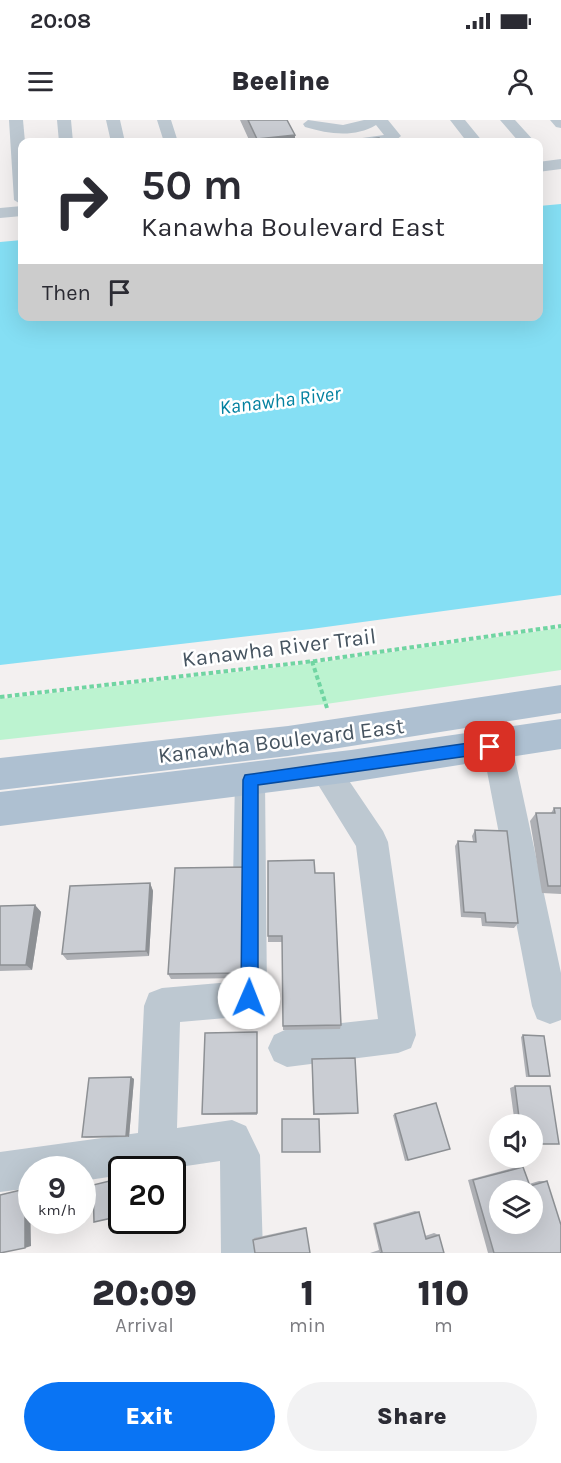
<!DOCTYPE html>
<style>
body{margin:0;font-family:Karla,sans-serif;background:#f2f2f3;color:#2b2b33;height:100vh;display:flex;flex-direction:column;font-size:22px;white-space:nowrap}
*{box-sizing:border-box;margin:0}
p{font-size:20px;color:#7c7c81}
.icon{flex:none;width:33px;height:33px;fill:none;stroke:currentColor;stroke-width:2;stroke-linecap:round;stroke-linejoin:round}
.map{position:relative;height:1133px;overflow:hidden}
.panel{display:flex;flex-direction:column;background:#fff;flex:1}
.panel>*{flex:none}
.hud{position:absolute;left:18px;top:18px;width:525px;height:183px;border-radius:12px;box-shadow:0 6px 24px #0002;background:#fff;color:#2b2b33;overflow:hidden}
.controls{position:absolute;left:489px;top:994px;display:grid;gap:12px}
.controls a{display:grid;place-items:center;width:54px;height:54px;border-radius:50%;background:#fff;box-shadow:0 6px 24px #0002;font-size:30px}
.speed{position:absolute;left:18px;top:1036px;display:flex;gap:12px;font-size:30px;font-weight:700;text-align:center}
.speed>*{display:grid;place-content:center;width:78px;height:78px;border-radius:50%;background:#fff;box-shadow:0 6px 24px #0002;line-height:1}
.speed small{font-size:15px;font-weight:400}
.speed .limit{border:3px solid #111;border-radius:9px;background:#fff;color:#111}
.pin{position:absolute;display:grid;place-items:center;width:51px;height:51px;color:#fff;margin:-26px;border-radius:12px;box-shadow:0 3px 9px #0006}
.me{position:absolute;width:66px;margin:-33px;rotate:1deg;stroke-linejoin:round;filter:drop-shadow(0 0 4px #0008)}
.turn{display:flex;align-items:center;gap:21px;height:126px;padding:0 24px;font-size:27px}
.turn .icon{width:78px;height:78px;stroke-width:2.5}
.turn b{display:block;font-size:42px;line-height:51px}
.then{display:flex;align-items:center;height:57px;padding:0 24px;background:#0003;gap:12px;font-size:22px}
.eta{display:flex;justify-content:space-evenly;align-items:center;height:102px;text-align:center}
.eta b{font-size:36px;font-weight:800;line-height:42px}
.action{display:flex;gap:12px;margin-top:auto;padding:12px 24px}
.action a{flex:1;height:69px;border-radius:36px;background:#0974f4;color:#fff;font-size:24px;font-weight:800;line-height:69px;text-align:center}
.action a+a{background:#f2f2f3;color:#2b2b33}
.status{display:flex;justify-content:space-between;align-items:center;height:42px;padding:0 30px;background:#fff;direction:ltr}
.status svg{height:16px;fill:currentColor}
header{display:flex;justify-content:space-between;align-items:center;height:78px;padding:0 24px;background:#fff;font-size:27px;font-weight:800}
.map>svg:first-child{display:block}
.green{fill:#bcf3d0}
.water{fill:#85dff4}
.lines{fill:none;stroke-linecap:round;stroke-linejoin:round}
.path{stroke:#70d5a2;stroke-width:4;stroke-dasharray:4.5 3;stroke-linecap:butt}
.minor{fill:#bdc8d1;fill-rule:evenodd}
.major{fill:#aec0d1;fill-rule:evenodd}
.wall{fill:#aeb0b5}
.shaded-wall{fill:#8d9094}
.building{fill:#cacdd3;stroke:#8d9094;stroke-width:1.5;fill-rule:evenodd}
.route{fill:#0974f4;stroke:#064b9f;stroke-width:1.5}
.labels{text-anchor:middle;stroke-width:5;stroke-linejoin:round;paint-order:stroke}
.far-water-label{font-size:20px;font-style:italic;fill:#0381a0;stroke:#fff}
.street-label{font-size:22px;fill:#465460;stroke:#fff}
</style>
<div class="status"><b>20:08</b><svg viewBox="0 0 49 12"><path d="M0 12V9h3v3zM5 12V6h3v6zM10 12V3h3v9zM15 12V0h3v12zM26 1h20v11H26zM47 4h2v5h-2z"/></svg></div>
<header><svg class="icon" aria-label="menu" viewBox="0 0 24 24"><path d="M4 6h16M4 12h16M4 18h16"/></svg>Beeline<svg class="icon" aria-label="person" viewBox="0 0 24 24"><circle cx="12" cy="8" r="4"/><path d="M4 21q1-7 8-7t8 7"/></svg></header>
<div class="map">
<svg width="561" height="1133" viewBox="0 0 561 1133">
<rect width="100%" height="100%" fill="#f3f0f0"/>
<path class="green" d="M561,508V550L326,584L0,620V579L315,543Z"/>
<path class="water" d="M561,84V475L311,509L0,545V122L22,120V196H538L539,86Z"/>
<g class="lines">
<path class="path" d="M312,541L327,588
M0,577L315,541L561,506"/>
<path class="minor" d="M9,0H23L25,22H22V85L14,80Z
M57,0H71L73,22H59Z
M106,0H120L125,22H111Z
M157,0H171L178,22H164Z
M308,0L343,5L364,0H388L401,16L394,22H353L355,19L384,15L376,5C354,18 329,14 305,7L303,4Z
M450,0H465L483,22H467Z
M500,0H515L535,22H519Z
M550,0H561V8L556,7Z
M561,39V49L538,52V42Z
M22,86V96L0,98V88Z
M497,612L508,616L512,625L561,853V900L550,904L537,899L532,886L482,625L486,616Z
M324,636L335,640L383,711L388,722L416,915L411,928L398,933L287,947L274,941L268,928L274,915L287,909L378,899L356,726L309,650L313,640Z
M250,645L261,649L265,659L267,878L262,891L249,896L180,902L177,1008L232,1000L246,1006L260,1035L263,1133H221L220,1041L159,1050H122V1055L82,1061V1050H32V1068L0,1072V1032L138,1013L144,886L149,873L162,868L231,862L235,659L239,649Z"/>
<path class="major" d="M561,565V593L288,636L0,670V638L288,606Z
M561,599V629L351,662L0,706V672L351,630Z"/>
</g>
<path class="wall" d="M240,0H287L295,22H250Z
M554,688H561V774L542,773L530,701L536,693H551Z
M475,710L518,803L514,808L482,806L481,798L461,797L455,726L458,721H473L472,716Z
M315,753L341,905L340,909L283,910L282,822H268V816Z
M247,755L246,858L171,859L168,854Z
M150,763L153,771L149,836L67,840L62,834Z
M35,785L41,792L32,850L0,851V786Z
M257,912V995H203L202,994Z
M523,915L550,956L548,957H526L521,917Z
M312,939L358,993L357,994L313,995Z
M131,957L134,959L129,1017L86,1018L82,1017Z
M515,966L559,1024H532V1005H515L510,968Z
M395,994L450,1029L405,1041L393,995Z
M516,1047H523L529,1064L539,1061H547L561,1133H488L468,1060Z
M415,1091L419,1092L425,1116L434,1113L439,1115L444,1133H370L379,1130L373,1103Z
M305,1107L306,1108L253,1120L254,1118Z"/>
<path class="shaded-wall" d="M295,15V22H257V19Z
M247,747V755L246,858L245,853Z
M150,763L153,771L149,836L146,831Z
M35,785L41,792L32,850L26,845Z
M131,957L134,959L129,1017L126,1016Z
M170,1048H173L177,1098L175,1099L172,1074V1050H170Z
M25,1069H30L31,1126L25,1128Z"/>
<path class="building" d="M248,0H287L295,15L257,19Z
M379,18L382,22H340Z
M554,688H561V766H548L536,693H555Z
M475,710L507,711L518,803L486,802L485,793L464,792L458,721L476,722Z
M314,740L315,753H334L341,905L283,906L282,816H268V741Z
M247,747L245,853L168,854L175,748Z
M150,763L146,831L62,834L70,766Z
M35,785L26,845H0V786Z
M257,912V993L202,994L205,913Z
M523,915L544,916L550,956H529Z
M355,938L358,993L314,994L312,939Z
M131,957L126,1016L82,1017L89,958Z
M515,966H550L559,1024H532V1005H520Z
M436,983L450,1029L408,1040L395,994Z
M282,999H319L320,1032H282Z
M523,1047L530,1066L547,1061L561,1105V1133H494L473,1060ZM500,1071H532V1104H500Z
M170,1048V1050H159Z
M122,1058V1101H166L113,1112L112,1098L94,1102L93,1065Z
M25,1069V1128L0,1133V1075Z
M172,1074L175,1099L172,1100Z
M419,1092L426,1119L439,1115L444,1133H380L382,1132L375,1104Z
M306,1108L310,1133H255L253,1120Z"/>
<path class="route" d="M490,620L495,622L497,627L495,631L490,633L258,665V878L255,884L249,887L243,884L241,878L243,660L245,655Z"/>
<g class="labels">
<g class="far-water-label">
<text transform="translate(280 280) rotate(-7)" y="7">Kanawha River</text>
</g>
<g class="street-label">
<text transform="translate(279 527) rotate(-7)" y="8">Kanawha River Trail</text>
<text transform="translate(281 620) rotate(-7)" y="8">Kanawha Boulevard East</text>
</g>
</g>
</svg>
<div class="controls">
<a><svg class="icon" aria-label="sound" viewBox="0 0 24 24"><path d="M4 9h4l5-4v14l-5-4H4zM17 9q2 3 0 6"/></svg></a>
<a><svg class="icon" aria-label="layers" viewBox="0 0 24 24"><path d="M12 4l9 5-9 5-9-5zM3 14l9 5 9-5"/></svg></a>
</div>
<div class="speed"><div>9<small>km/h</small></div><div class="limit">20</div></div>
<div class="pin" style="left:490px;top:627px;background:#d93025"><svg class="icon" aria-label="arrive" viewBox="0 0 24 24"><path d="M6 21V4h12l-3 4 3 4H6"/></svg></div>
<svg class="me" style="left:249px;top:878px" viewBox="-20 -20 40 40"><circle r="19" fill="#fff"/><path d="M0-13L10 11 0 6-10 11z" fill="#0974f4"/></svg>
<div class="hud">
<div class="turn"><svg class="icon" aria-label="right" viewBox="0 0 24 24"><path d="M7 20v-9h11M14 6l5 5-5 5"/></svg><div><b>50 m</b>Kanawha Boulevard East</div></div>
<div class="then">Then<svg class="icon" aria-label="arrive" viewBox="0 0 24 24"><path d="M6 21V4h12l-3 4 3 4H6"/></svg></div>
</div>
</div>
<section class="panel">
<div class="eta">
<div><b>20:09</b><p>Arrival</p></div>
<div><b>1</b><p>min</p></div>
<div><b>110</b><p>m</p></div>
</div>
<div class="action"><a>Exit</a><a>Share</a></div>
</section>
